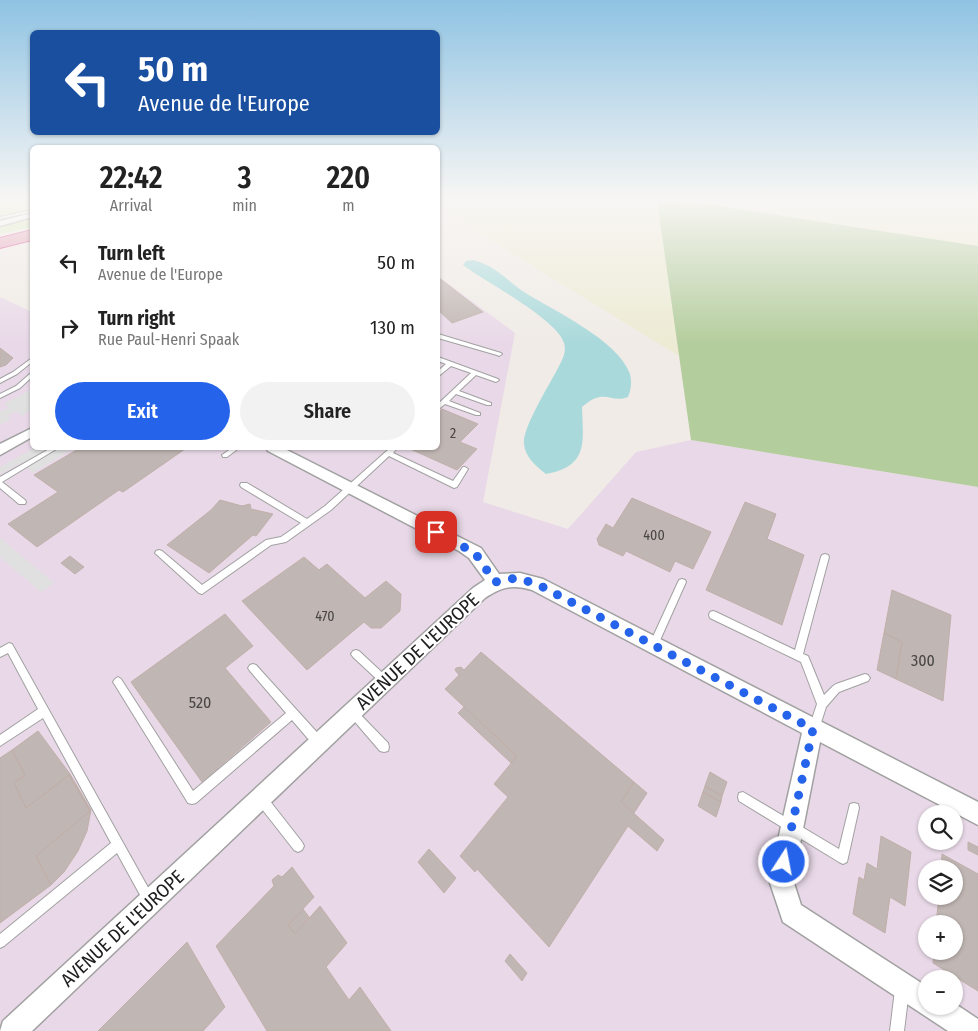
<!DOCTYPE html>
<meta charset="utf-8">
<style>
body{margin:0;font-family:"Fira Sans Condensed",sans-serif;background:#f2f2f2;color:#222;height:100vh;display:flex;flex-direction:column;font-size:19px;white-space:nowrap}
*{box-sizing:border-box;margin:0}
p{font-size:16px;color:#767676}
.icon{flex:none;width:28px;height:28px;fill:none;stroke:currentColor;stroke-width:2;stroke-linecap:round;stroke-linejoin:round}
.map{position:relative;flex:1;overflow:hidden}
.sheet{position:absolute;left:30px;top:145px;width:410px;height:305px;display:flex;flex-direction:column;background:#fff;border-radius:8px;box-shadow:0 1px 4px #0004}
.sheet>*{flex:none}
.top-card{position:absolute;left:30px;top:30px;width:410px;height:105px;border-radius:8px;box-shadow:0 1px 4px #0004;background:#1a4fa0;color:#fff;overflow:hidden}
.fabs{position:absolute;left:918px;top:805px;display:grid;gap:10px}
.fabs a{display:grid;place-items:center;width:45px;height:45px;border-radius:50%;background:#fff;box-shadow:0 1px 4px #0004;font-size:25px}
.pin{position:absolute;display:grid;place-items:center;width:42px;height:42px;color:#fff;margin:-21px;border-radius:10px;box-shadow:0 2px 8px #0006}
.me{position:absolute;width:55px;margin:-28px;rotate:11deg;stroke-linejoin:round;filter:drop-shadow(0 0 4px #0008)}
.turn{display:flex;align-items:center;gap:18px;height:105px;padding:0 25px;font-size:22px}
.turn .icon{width:65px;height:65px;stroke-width:2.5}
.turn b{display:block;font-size:35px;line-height:42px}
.eta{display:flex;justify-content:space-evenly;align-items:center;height:85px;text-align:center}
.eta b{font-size:30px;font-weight:600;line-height:35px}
.action{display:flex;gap:10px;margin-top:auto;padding:10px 25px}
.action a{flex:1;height:58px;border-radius:30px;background:#2563eb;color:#fff;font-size:20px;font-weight:600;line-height:58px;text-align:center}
.action a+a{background:#f2f2f2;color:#222}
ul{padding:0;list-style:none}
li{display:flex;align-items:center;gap:15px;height:65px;padding:0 25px}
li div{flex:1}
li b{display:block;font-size:19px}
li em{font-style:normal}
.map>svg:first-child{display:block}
.industrial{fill:#e9d9e8;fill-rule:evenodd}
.farmland{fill:#edebd3}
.grass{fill:#d5e7af}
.forest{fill:#b4cd9d}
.parking{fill:#e0e0e0}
.water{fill:#a9d9db}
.building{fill:#c0b6b3;stroke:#c1afa9}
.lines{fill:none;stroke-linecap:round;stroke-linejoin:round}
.lane-casing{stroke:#a1a1a1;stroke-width:2}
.street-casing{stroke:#a1a1a1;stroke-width:3}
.highway-casing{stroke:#d32e85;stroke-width:2}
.lane{fill:#fff;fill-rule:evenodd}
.street{fill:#fff;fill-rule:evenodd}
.highway{fill:#e392b0;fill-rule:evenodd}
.route{stroke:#2563eb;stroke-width:9;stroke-dasharray:0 16.2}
.labels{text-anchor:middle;stroke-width:4;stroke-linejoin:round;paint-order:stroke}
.number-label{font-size:14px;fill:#484645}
.near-number-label{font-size:16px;fill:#484645}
.near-street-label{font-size:19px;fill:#202020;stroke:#fff}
</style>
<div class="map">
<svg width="978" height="1031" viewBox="0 0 978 1031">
<rect width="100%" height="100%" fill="#f0ebe6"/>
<path class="industrial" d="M438,276L515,333L483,502L568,529L636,452L691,440L978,487V1031H0V297L32,312V448H438ZM926,814H954V841H926ZM926,869H954V896H926ZM926,924H954V951H926ZM926,979H954V1006H926Z"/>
<path class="farmland" d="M438,200H657L679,356L438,208Z
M680,200H978V246Z"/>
<path class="grass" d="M0,200H32V212L0,220Z
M32,216V227L0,234V225Z"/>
<path class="forest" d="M657,200H680L978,246V487L691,440Z"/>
<path class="parking" d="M32,389V409L22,416L16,411L7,416L11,419L0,425V412L8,407L4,404Z
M34,448H74L33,473L22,463L0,474V467Z
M0,538L54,583L41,592L0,557Z"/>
<path class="water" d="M473,260C496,266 505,279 524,292C554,311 618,340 630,374C632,382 631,390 628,397C610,404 605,387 582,407C583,442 589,466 546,474C536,466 525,457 524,444C522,428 550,384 558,368C562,360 567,352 564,343C557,319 484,281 463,265L466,261Z"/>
<path class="building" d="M438,277L483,312L452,323L438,310Z
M0,348L13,358L6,365L0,367Z
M442,409L478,424L460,442L477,449L457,470L408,448H438V414Z
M80,448H182L185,449L123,492L119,490L37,547L8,524L58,492L34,475Z
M632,498L711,532L693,569L675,561L670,572L626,551L623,556L599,545L597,539L606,524L613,528Z
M220,500L242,506L250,504L251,509L273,514L256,536L253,535L209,573L167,545L211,510Z
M745,502L776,514L767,539L804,555L782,625L706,590Z
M70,556L84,567L75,574L61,563Z
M304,557L319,570L327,564L365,598L386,581L401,594L400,611L381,628H371L364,622L307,670L242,601Z
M892,590L951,615L943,701L896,679L902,642L884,633Z
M225,614L253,646L225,668L271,722L202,782L131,682Z
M884,633L902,642L896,679L877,670Z
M481,652L634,782L621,802L664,840L657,851L628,826L549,947L477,869L475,872L460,856L508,797L494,784L517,756L445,689L459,675L455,670L456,668L461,667L464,670Z
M464,707L517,756L511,763L458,713Z
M38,731L70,774L91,810L87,831L78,851L64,872L51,885L36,856L90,811L69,775L26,808L14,783L25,775L12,750Z
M12,750L25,775L14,783L26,808L69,775L90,811L36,856L51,885L0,923V758Z
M710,772L727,782L722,796L705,786Z
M634,782L647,793L634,813L621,802Z
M705,786L722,796L721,802L703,792Z
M703,792L721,802L716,817L698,806Z
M881,836L911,852L905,906L890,897L885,933L853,914L859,877L864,880L867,863L877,869Z
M968,842L978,847V855L968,850Z
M429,849L456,878L444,893L418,862Z
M942,854L978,874V991L933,963L934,951H954V924H936L939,896H954V869H941Z
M292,867L314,897L288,925L295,934L320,906L347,943L326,967L349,1000L360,987L391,1031H267L216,946L274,886L272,880L278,875L282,877Z
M303,909L309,917L295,934L288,925Z
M187,942L225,1007L203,1031H98Z
M510,954L527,973L522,981L505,961Z"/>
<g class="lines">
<g class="lane-casing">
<path id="lane" d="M32,210V212L0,219V217Z
M438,334L501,353L502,354L499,356L497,355L438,338Z
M438,357L498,379L499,380L496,382L476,375L459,391L491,403V405H487L456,394L449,401L480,413V415H476L445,404L440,408L438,409V404L471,373L451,366L440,375L438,376V371L446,364L438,361Z
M32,358V362L17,374L0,383V379L13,372Z
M32,372V377L20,388L0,398V394L16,386Z
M51,448H58L2,482L25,500L26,502L25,504H19L0,488V477Z
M232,448H239L227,457H223L222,455Z
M271,448H278L275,450H272Z
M390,448H397L393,453L453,481L463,467H465L468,469L457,487L454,488L389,456L331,510L286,542L271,545L202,594L199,593L155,553L156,551L159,550L162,551L202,585L266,540L281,537L301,523L241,487L240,485L241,483H247L307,519L325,506Z
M825,554L828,555L829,557L803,654L808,656L824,695L833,686L836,684L865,674L868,675L870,678L868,681L839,692L826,707L818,732L814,733L810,732L809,728L817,704L801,662L710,618L709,615L710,612L713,611L716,612L795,650L821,557L822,555Z
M682,579L685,580L686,582L657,647L654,648L651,647L650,644L651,641L679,580Z
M9,643L12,644L155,900L153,904L149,906L145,904L117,853L4,946L0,948V934L111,843L43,718L0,746V735L38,709L8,653L0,657V648Z
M356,650L359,651L388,678L390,681L388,684L385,686L382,684L353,657L351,654L353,651Z
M253,664L256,665L323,739L324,743L323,747L319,748L315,747L292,720L196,803L192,804L188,803L115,685L113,682L115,679L118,677L121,679L193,791L286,713L250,671L248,668L250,665Z
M352,707L355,709L388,743L389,747L388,751L384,752L380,751L349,715L347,712L349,709Z
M743,792L839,849L849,808L850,804L854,803L858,804L859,808L847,862L843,864L839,862L739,801L738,797L739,793Z
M262,795L266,796L302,842L304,846L302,850L298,852L294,850L258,804L257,800L258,796Z
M902,983L907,985L909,990L904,1031H890L895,990L897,985Z"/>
</g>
<g class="street-casing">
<path id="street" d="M32,213V217L0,226V221Z
M32,428V437L0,455V444Z
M266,448H283L471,543L481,548L499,574L520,573L543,579L978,802V825L820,742L793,880L801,905L926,986V1006H954V1003L978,1019V1031H948L783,922L769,880L802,733L532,590C513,584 501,587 485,598L32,1031H0L3,1021L473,588L485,580L469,558L459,551L268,451Z"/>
</g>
<g class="highway-casing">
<path id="highway" d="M32,230V240L0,248V238Z"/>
</g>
<use href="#lane" class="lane"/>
<use href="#street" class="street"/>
<use href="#highway" class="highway"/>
</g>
<linearGradient id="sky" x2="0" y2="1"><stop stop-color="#8fc3e3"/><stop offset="0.58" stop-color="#f8f6f4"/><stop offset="1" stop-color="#f8f6f4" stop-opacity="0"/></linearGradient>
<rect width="978" height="344" fill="url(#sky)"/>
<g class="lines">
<path class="route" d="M436,532L475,553L495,582L516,578L537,584L813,729L784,862"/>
</g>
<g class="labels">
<g class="number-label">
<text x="453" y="438">2</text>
<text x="654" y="540">400</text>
<text x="325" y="621">470</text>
</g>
<g class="near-number-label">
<text x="923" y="666">300</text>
<text x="200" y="708">520</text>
</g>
<g class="near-street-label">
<text transform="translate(417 651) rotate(-43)" y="7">AVENUE DE L'EUROPE</text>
<text transform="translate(122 928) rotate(-43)" y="7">AVENUE DE L'EUROPE</text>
</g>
</g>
</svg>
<div class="fabs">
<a><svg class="icon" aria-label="search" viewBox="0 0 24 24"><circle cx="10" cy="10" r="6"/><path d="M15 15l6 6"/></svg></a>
<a><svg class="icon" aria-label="layers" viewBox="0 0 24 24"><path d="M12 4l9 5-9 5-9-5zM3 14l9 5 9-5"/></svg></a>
<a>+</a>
<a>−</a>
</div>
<div class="pin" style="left:436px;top:532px;background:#d93025"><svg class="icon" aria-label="arrive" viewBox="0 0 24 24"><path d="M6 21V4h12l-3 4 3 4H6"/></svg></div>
<svg class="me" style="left:784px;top:862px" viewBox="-20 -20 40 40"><circle r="17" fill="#2563eb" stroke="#fff" stroke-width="3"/><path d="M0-11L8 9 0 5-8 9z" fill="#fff"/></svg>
<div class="top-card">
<div class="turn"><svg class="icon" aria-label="left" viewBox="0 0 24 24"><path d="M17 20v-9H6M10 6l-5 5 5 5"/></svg><div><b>50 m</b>Avenue de l'Europe</div></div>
</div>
<section class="sheet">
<div class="eta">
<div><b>22:42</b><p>Arrival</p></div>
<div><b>3</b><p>min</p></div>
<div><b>220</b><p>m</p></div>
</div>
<ul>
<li><svg class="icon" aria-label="left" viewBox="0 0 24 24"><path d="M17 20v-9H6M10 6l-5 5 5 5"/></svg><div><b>Turn left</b><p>Avenue de l'Europe</p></div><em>50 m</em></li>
<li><svg class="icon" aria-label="right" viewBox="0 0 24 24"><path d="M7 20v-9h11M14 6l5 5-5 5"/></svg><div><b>Turn right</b><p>Rue Paul-Henri Spaak</p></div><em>130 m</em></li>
</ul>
<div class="action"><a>Exit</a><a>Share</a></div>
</section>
</div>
